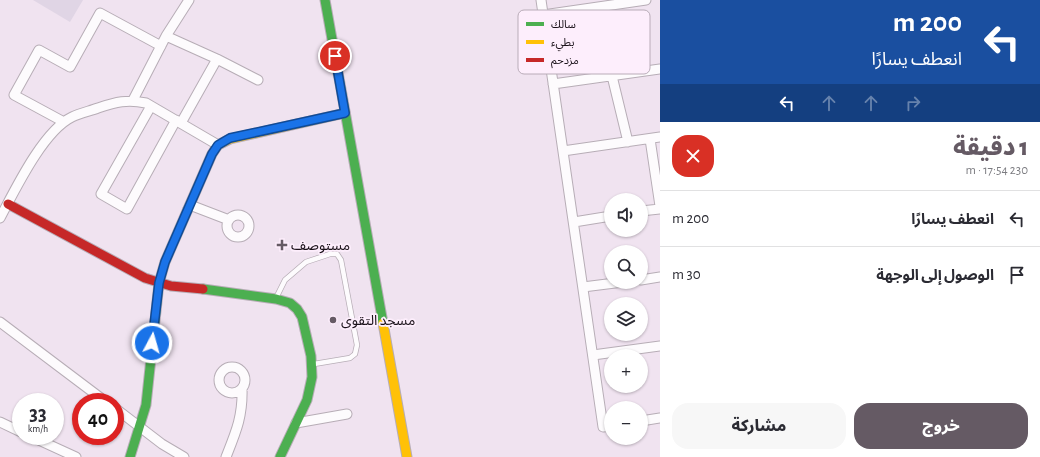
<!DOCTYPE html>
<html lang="ar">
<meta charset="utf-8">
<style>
body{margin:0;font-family:"Alegreya Sans","Noto Sans Arabic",sans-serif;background:#f7f7f7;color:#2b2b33;direction:rtl;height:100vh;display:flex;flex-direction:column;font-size:15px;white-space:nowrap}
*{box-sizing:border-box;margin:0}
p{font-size:13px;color:#7c7c81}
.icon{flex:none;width:22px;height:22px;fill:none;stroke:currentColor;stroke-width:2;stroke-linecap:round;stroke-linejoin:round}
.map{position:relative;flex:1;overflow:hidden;direction:ltr}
.details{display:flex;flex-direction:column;background:#fff;width:380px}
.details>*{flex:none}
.guide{background:#1a4fa0;color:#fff;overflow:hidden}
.tools{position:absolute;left:604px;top:193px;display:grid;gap:8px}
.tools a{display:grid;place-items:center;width:44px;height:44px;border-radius:50%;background:#fff;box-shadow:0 1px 3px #0004;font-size:20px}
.speed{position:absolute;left:12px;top:393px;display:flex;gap:8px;font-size:20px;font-weight:700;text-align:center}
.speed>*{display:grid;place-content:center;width:52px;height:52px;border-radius:50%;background:#fff;box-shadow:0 1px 3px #0004;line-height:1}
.speed small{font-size:10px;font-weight:400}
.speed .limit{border:6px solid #d22;background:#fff;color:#111}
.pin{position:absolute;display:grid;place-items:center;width:34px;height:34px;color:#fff;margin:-17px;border:2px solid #fff;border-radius:50%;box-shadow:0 1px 4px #0007}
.me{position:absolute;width:44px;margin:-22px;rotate:6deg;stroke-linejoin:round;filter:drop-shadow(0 0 3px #0008)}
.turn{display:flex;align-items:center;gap:14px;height:84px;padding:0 12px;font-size:18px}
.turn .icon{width:52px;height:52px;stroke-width:2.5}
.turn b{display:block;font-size:28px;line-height:34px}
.lanes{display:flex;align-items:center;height:38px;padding:0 12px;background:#0003;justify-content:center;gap:20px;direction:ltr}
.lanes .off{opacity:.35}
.round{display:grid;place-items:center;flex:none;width:42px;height:42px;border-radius:16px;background:#f7f7f7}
.head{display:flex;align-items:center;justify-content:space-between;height:68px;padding:0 12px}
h1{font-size:24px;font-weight:800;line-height:30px;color:#655a64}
.primary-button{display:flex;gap:8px;margin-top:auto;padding:8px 12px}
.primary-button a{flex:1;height:46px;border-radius:16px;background:#655a64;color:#fff;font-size:16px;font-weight:800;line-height:46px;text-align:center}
.primary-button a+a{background:#f7f7f7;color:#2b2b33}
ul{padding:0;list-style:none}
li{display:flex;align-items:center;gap:12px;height:56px;padding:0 12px;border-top:1px solid #e1e1e2}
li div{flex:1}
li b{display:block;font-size:15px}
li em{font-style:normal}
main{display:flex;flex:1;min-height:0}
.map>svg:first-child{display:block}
.education{fill:#e0d5e5}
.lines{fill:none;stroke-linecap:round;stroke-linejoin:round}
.lane-casing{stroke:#b7adb6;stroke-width:6}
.street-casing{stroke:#b7adb6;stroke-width:11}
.fast-casing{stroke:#b7adb6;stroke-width:11}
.slow-casing{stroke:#b7adb6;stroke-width:11}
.jam-casing{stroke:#b7adb6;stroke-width:11}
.lane{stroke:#fdfbfd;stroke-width:4.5}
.street{stroke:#fdfbfd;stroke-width:9}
.fast{stroke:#4caf50;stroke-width:9}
.slow{stroke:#ffc107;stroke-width:9}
.jam{stroke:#c62828;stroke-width:9}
.route-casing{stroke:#114b97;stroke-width:10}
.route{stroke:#1a73e8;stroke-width:7}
.poi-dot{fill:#655a64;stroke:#fdeefc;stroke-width:1.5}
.labels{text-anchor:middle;stroke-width:3.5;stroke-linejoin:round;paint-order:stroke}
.poi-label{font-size:14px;fill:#1a1119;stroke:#fdeefc;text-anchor:start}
.key{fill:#fdeefc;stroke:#b9acb8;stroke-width:1}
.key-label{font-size:11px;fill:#1a1119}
</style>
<main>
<section class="details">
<div class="guide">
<div class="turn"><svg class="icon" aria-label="left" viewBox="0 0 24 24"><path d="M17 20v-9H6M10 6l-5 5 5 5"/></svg><div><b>200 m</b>انعطف يسارًا</div></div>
<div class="lanes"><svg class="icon" aria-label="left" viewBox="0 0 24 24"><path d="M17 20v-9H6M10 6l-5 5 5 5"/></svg><svg class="icon off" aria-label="ahead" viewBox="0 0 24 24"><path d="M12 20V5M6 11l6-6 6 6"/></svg><svg class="icon off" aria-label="ahead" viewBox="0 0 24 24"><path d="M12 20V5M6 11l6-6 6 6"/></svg><svg class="icon off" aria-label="right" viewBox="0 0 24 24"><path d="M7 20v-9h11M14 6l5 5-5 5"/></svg></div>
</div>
<div class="head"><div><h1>1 دقيقة</h1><p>230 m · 17:54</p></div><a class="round" style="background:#d93025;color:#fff"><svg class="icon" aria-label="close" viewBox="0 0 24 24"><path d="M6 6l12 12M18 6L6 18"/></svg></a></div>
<ul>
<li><svg class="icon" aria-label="left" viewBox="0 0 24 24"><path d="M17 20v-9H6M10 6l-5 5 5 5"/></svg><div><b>انعطف يسارًا</b></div><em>200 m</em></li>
<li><svg class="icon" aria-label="arrive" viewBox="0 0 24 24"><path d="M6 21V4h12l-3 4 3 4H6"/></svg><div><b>الوصول إلى الوجهة</b></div><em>30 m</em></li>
</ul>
<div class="primary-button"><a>خروج</a><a>مشاركة</a></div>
</section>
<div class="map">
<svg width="660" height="457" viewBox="0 0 660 457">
<rect width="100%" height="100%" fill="#f0e3f0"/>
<path class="education" d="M33,0H83L70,22Z"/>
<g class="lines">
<g class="lane-casing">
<path id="lane" d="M276,298L285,280L306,262L330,254H337L341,260L357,345L355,354L350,358L314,364"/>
</g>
<g class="street-casing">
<path id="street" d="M541,0L603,427L611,426
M543,15L646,0
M166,36L217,59L258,80
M612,76L628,142
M553,84L660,69
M133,100L166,36L189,0
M151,106L101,194L127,209L176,120
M64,122L14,95L39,50L70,67L100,13L161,46
M181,123L217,59
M650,139L660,206
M563,151L660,137
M190,205L229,220
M641,211L660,209
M227 226a11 11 0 1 1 22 0a11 11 0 1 1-22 0Z
M0,218C15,190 43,131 72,117C80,113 90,111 98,108C116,102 127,99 146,103L218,145
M574,222L611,216
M641,280L660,277
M583,287L623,282
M0,322L106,402
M593,355L660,346
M219 380a13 13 0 1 1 26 0a13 13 0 1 1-26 0Z
M115,408L162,444L184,457
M641,421L660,418
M0,422L21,432
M296,423L347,414
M30,436L76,457
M226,457C236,432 243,416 242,388"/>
</g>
<g class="fast-casing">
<path id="fast" d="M325,0L383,323
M203,289L276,299L290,303L297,309L302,317L311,356L312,377L307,400L280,457
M130,457L146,405L159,283L165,262L188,209"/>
</g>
<g class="slow-casing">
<path id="slow" d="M188,209L212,154L218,145L230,139L345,113
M383,323L407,457"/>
</g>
<g class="jam-casing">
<path id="jam" d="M8,204L145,278L171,286L203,289"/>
</g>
<use href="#lane" class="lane"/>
<use href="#street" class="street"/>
<use href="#fast" class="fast"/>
<use href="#slow" class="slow"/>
<use href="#jam" class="jam"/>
</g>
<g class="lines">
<g class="route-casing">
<path id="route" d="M152,343L159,283L165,262L212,154L218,145L230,138L345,113L335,56"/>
</g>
<use href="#route" class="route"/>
</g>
<g class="poi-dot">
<path d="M280 239h4v4h4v4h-4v4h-4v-4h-4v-4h4z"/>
<circle cx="333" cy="320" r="4"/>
</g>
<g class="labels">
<g class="poi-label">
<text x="291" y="250">مستوصف</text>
<text x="341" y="325">مسجد التقوى</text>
</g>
</g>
<rect x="518" y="10" width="132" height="64" rx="6" class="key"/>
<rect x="526" y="22" width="18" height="4" fill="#4caf50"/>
<rect x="526" y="40" width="18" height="4" fill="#ffc107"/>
<rect x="526" y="58" width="18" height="4" fill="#c62828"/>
<g class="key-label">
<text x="551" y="28">سالك</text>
<text x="551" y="46">بطيء</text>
<text x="551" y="64">مزدحم</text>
</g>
</svg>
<div class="tools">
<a><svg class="icon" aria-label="sound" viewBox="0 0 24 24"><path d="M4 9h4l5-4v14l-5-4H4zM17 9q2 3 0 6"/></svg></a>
<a><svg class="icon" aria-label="search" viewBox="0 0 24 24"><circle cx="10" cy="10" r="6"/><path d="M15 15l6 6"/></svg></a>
<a><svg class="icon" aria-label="layers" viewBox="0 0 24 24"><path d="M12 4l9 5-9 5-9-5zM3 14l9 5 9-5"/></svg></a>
<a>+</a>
<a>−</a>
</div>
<div class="speed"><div>33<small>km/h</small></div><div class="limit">40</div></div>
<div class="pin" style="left:335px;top:56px;background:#d93025"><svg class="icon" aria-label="arrive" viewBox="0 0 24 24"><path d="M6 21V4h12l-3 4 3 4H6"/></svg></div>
<svg class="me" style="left:152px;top:343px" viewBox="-20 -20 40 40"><circle r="17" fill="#1a73e8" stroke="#fff" stroke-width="3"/><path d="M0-11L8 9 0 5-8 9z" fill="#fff"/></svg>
</div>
</main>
